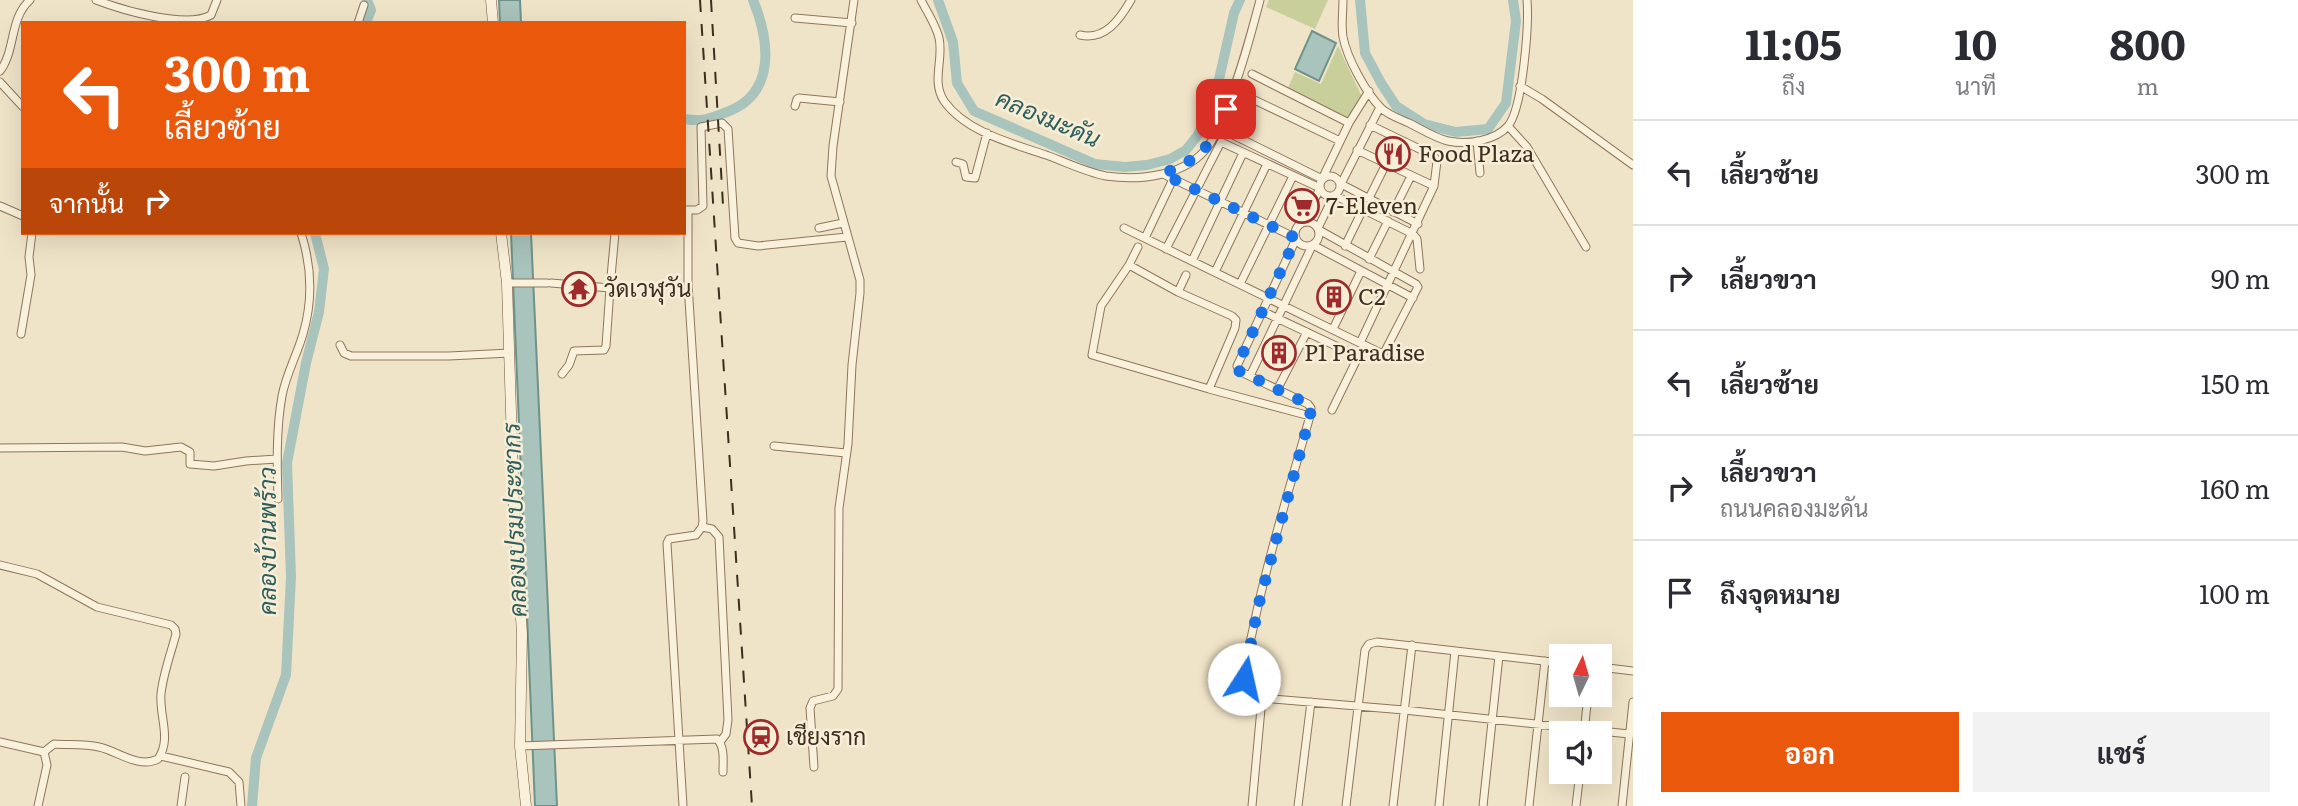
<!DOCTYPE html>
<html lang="th">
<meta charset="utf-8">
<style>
body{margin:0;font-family:Literata,Sarabun,serif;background:#f2f2f3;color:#2b2b33;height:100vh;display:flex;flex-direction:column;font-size:26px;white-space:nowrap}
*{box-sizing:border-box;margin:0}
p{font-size:23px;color:#7c7c81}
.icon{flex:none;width:38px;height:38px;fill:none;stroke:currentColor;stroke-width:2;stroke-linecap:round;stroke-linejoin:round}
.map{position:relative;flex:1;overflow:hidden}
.panel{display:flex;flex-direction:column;background:#fff;width:665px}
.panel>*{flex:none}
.hud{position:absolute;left:21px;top:21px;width:665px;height:214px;border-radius:0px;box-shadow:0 7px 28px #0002;background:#ea580c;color:#fff;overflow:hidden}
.needle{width:46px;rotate:5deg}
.tools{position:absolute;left:1549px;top:644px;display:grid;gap:14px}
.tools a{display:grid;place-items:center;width:63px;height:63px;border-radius:0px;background:#fff;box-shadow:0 7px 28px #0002;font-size:35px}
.pin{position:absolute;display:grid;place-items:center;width:60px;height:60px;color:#fff;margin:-30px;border-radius:14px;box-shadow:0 4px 10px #0006}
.me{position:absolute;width:77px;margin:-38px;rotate:10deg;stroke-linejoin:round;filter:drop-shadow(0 0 5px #0008)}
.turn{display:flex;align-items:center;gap:24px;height:147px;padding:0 28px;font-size:32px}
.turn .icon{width:91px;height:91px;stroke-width:2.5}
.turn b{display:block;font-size:49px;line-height:60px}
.then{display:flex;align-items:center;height:66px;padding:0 28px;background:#0003;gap:14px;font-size:26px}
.eta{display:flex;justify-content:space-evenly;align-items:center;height:119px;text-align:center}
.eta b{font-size:42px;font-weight:700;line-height:49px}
.action{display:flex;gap:14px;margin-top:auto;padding:14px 28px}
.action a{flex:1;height:80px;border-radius:0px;background:#ea580c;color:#fff;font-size:28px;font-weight:700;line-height:80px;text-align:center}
.action a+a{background:#f2f2f3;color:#2b2b33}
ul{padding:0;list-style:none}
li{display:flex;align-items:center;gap:21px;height:105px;padding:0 28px;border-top:2px solid #e1e1e2}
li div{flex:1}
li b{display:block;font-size:26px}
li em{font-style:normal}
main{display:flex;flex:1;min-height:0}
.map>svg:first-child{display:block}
.green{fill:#c9cf9b}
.water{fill:#a9c4bc;stroke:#6f938a;stroke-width:2}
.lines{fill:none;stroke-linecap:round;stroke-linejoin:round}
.river{stroke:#a9c4bc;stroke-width:10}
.street-casing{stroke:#8d765c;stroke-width:9}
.secondary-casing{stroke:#6f573f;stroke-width:11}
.street{stroke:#faf1dc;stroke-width:7}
.secondary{stroke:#faf1dc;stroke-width:10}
.rail{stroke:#3d2e20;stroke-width:2;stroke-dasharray:12 12;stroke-linecap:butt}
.route{stroke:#1a73e8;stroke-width:12;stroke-dasharray:0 21.6}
.labels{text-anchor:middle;stroke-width:5;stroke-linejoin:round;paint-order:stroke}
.poi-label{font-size:23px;fill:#3d2e20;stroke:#f7eed8;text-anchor:start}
.water-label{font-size:24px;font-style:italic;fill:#2f5d5a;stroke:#f7eed8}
</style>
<main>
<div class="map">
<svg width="1633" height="806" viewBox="0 0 1633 806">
<rect width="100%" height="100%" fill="#f0e4c8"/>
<path class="green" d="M1269,0H1328L1315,29L1266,7Z
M1338,46L1362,97L1347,121L1287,90L1295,72L1321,84Z"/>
<path class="water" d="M499,0H520L521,23H500Z
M1312,31L1336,43L1319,81L1295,69Z
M511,233H531L557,806H535Z"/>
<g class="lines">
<path class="river" d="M938,0L953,42L957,83L974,111L1095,164L1125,167L1147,165L1170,159L1186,150L1198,135L1215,97L1234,13L1240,0
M1360,0L1365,53L1381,83L1396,106L1424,124L1456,132L1488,129L1506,103L1516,21L1513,0
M366,23L371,10L367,0
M684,119C704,122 708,119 727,112C776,94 770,41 753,0
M252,806L256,758L286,675L291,577L287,463L306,363L319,312L324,269L315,233"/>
<g class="street-casing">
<path id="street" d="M96,0C122,10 186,29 211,15L217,0
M921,0C927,12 936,25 939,38C944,59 931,81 944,101C966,132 1011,143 1046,155C1066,162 1085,172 1106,176C1140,181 1188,176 1209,145C1216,135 1220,123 1225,112C1240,75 1250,38 1260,0
M1343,0C1343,12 1341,25 1343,37C1347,58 1366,93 1381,108C1388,115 1400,119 1409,123C1421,129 1435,138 1448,141C1467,145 1495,141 1508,126C1523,108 1529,24 1527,0
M795,18L852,23
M358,23L364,5
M1080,35C1105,41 1120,19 1131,0
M0,71C16,50 9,19 30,0
M1252,74L1349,123
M0,82L23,107
M1520,86L1542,99L1633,165
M1242,94L1340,141
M795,106L797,99L799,98L840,102
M1380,107L1341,184L1418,224
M1508,126L1527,147L1586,247
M1225,131L1322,179L1349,123L1369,91
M1477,141L1480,173
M1357,150L1434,186
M956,162L963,164L966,177L975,178L987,133
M1163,174L1296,238
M1320 186a10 10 0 1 1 20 0a10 10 0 1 1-20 0Z
M1369,198L1386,164
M0,206L23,216
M685,210H697L703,206L701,127L722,123L728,129L735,238L738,243L758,246L847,237
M1393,212L1411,176
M1295 234a12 12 0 1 1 24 0a12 12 0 1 1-24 0Z
M819,228L843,223
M1124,228L1360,343L1381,353L1385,351L1418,287L1416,284L1319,230
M1318,228L1334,195L1413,234L1417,239L1420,269
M1145,238L1173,179
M1296,239L1237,366L1239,371L1308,404L1311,408L1310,416C1290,487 1268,557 1253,629C1250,645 1242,665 1244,682C1245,693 1252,695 1262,698L1404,710L1629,734
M1313,245L1413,298
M1345,246L1363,209
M1166,249L1221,142L1320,188L1304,222
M1369,259L1388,221
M1192,261L1243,153
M1129,265L1138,247
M1215,272L1267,164
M507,283H547
M551,283L610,288L615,233
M1240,284L1293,176
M1178,292L1129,265L1101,306L1092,355L1209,389L1235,328L1236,320L1232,316L1178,292L1186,275
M1262,311L1355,355L1357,359L1332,410
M1333,329L1361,271
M21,334L31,275L29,257L32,233
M1360,343L1434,186L1437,161L1434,156L1370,125
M340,345L344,353L351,356H449L510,353
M562,374L569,365L574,351L604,350L606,346L610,288
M1250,376L1312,246
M1209,389L1310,416
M1277,390L1307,332
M774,446L846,453
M0,448L122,447L145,451L181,447L190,452V464L214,466L246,461L277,459
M278,499C277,465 276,430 282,396C286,374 297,355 303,334C313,300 312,267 301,233
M702,527L712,529L719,537L728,720L726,734L720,742
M0,565L37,574L97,607L171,625L175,629L176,634C171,653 163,674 161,694C159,716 172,739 158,759C138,769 118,751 99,747C85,744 69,745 54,744L44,752
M1600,667L1633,671
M1584,733L1588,695
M0,742L44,752L47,765L38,806
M520,746L717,739C725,747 723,761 723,772
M161,756L229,772L239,782L241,806
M814,767L810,708L813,701L833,696L838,689L839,508L848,444L852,365L860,293V280L831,176L833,146L854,0
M181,806L185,777
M683,806L667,543L669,539L696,535L702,527L703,521L688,284V211
M1252,806L1262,698
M1298,806L1311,702
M1346,806L1365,650L1369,644L1377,642L1561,663
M1393,806L1412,645
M1439,806L1455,651
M1483,806L1499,656
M1529,806L1545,661
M1576,806L1580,772
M1622,806L1633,702"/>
</g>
<g class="secondary-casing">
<path id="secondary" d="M491,0L493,23
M501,233L507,283L514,509L522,634L520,746L526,806"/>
</g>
<use href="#street" class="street"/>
<use href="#secondary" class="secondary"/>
<path class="rail" d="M700,0L752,806
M711,0L723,205"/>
</g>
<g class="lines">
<path class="route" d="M1226,109C1209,149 1204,156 1163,174L1296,238L1237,366L1239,371L1308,404L1311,408L1310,416L1258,607L1244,679"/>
</g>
<defs>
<g id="restaurant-ring" transform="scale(1.75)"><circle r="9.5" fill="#f7eed8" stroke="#9e2a2b" stroke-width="1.5"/><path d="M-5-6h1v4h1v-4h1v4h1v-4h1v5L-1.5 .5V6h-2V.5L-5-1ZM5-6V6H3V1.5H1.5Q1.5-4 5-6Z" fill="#9e2a2b"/></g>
<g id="supermarket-ring" transform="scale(1.75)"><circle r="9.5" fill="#f7eed8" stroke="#9e2a2b" stroke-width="1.5"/><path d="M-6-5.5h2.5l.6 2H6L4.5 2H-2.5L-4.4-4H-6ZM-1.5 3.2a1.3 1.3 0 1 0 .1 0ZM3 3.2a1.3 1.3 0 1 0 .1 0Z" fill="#9e2a2b"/></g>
<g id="temple-ring" transform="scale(1.75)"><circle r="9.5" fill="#f7eed8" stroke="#9e2a2b" stroke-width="1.5"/><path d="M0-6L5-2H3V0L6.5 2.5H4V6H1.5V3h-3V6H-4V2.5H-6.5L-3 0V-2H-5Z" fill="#9e2a2b"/></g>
<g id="building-ring" transform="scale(1.75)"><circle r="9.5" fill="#f7eed8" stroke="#9e2a2b" stroke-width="1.5"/><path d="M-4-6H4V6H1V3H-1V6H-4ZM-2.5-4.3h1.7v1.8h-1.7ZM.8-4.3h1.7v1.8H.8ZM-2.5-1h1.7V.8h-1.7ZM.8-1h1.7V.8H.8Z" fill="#9e2a2b"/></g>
<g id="station-ring" transform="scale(1.75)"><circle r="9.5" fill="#f7eed8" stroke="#9e2a2b" stroke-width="1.5"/><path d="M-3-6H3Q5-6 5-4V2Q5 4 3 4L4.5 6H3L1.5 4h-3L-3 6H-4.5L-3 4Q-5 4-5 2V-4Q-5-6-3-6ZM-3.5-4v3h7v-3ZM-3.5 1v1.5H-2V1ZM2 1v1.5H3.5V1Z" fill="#9e2a2b"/></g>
</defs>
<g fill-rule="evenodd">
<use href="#restaurant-ring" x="1393" y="154"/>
<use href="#supermarket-ring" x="1302" y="206"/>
<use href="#temple-ring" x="579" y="289"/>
<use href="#building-ring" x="1334" y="297"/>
<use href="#building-ring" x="1279" y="353"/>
<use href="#station-ring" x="761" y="737"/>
</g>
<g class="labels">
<g class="poi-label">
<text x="1418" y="162">Food Plaza</text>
<text x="1326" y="214">7-Eleven</text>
<text x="604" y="297">วัดเวฬุวัน</text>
<text x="1358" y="305">C2</text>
<text x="1304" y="361">P1 Paradise</text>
<text x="786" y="745">เชียงราก</text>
</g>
<g class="water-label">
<text transform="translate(1048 119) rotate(23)" y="8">คลองมะดัน</text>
<text transform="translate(515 520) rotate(-92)" y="8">คลองเปรมประชากร</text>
<text transform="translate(268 541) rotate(-90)" y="8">คลองบ้านพร้าว</text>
</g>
</g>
</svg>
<div class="tools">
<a><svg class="needle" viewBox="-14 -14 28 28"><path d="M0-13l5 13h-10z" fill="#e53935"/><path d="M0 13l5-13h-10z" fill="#7c7c81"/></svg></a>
<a><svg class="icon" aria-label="sound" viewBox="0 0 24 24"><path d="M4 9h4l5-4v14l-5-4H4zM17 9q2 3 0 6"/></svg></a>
</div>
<div class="pin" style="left:1226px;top:109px;background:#d93025"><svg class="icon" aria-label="arrive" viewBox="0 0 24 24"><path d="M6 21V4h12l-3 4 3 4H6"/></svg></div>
<svg class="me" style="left:1244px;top:679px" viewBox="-20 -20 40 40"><circle r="19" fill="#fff"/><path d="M0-13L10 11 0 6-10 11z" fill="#1a73e8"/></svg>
<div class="hud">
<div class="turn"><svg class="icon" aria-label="left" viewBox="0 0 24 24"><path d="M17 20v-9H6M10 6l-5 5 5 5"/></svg><div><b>300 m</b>เลี้ยวซ้าย</div></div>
<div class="then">จากนั้น<svg class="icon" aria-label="right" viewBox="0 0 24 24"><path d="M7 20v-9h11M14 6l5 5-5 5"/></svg></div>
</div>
</div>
<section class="panel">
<div class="eta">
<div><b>11:05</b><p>ถึง</p></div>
<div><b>10</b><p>นาที</p></div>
<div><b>800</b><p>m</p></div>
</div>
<ul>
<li><svg class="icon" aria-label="left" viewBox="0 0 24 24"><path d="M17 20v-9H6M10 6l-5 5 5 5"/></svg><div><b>เลี้ยวซ้าย</b></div><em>300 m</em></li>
<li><svg class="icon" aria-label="right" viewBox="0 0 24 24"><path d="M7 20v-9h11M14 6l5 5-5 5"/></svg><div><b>เลี้ยวขวา</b></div><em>90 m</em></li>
<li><svg class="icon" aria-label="left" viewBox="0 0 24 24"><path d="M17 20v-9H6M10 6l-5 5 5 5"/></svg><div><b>เลี้ยวซ้าย</b></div><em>150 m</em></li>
<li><svg class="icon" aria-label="right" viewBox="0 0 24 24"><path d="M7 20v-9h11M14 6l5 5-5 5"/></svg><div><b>เลี้ยวขวา</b><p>ถนนคลองมะดัน</p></div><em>160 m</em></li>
<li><svg class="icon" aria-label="arrive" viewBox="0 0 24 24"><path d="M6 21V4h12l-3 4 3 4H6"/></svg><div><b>ถึงจุดหมาย</b></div><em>100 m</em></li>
</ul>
<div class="action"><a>ออก</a><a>แชร์</a></div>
</section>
</main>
